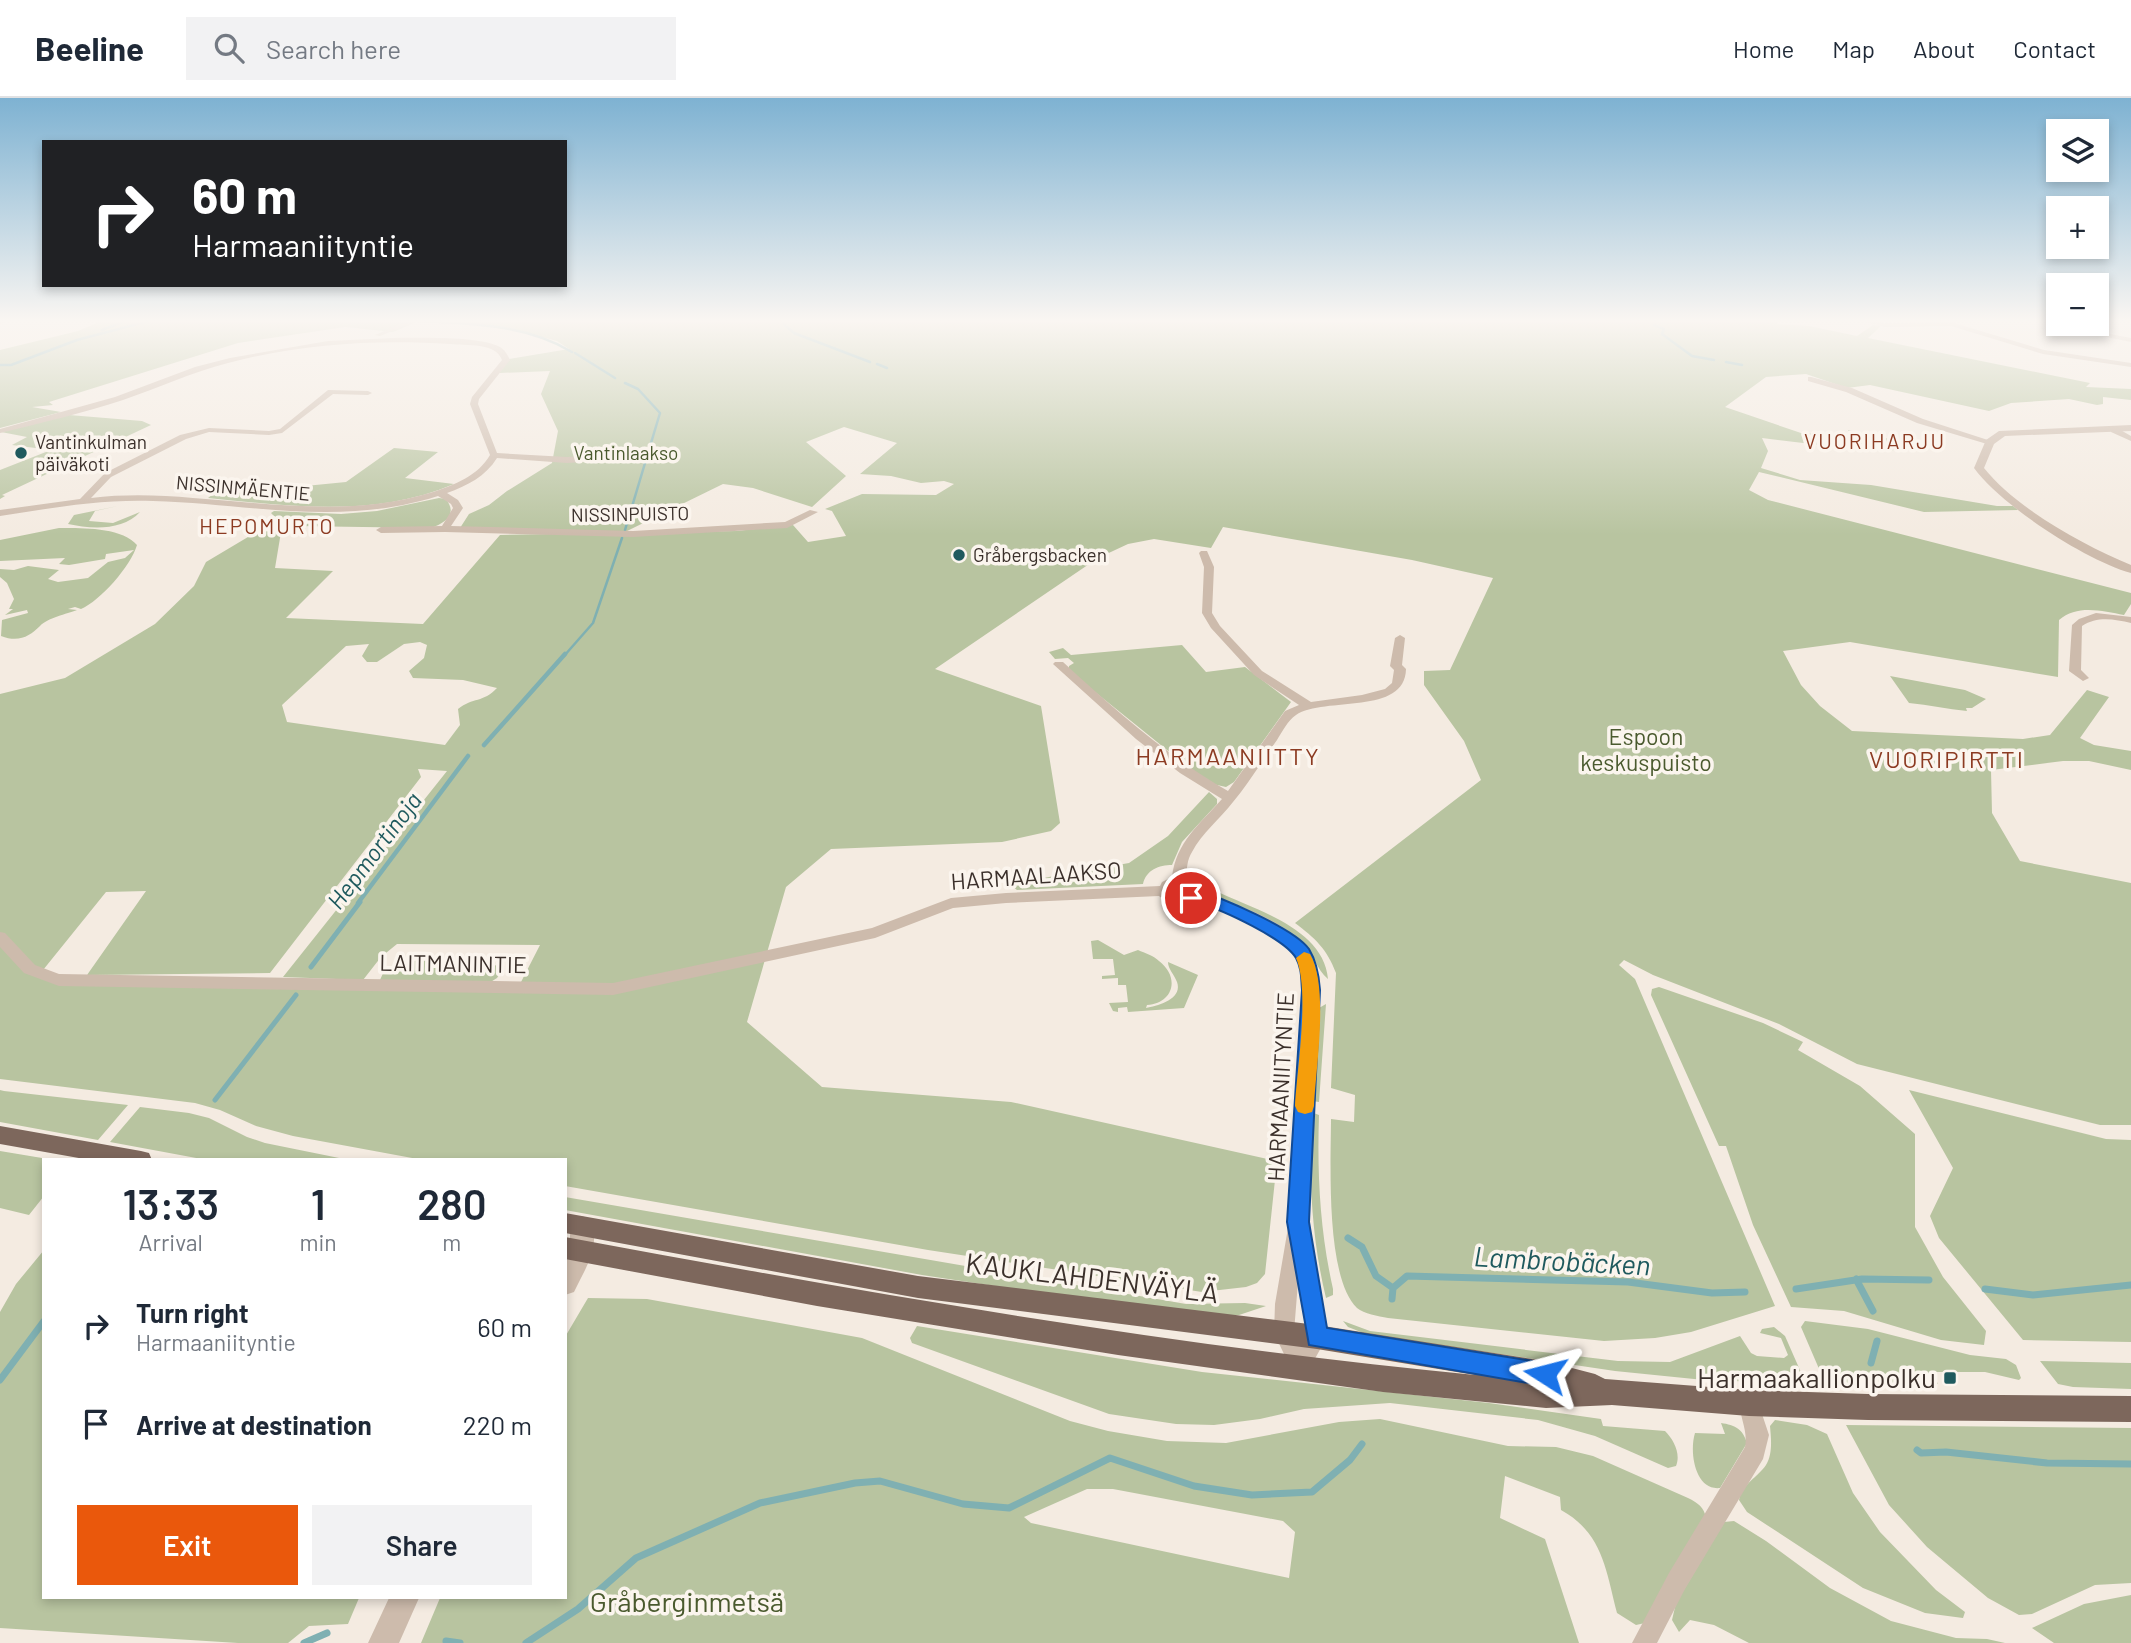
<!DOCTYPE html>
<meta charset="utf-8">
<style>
body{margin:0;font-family:Barlow,sans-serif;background:#f2f2f3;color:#1f2937;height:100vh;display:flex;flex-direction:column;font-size:26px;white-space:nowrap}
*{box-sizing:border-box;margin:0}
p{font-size:23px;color:#747a83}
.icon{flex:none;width:38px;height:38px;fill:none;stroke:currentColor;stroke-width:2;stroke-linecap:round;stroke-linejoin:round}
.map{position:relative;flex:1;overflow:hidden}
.drawer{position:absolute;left:42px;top:1060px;width:525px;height:441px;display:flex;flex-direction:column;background:#fff;border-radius:0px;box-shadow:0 4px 10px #0003}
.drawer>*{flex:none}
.guide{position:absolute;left:42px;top:42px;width:525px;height:147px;border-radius:0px;box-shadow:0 4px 10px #0003;background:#202124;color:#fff;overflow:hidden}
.buttons{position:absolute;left:2046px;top:21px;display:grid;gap:14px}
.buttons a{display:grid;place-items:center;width:63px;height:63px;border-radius:0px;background:#fff;box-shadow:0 4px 10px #0003;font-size:35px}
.pin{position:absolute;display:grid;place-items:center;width:60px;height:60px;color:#fff;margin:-30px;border:4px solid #fff;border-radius:50%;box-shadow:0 2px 7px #0007}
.me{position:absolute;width:77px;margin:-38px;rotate:279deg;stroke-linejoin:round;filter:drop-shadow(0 0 5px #0008)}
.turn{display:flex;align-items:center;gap:24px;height:147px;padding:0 35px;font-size:32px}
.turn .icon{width:91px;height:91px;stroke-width:2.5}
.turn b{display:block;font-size:49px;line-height:60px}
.eta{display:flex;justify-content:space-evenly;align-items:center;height:119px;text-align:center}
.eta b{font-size:42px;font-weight:600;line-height:49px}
.cta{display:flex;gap:14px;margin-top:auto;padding:14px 35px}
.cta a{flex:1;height:80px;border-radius:0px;background:#ea580c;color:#fff;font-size:28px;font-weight:600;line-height:80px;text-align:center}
.cta a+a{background:#f2f2f3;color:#1f2937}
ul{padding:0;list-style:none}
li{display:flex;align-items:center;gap:21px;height:98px;padding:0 35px}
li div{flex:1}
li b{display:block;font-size:26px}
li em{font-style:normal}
header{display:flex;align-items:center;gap:42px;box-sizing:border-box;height:98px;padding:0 35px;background:#fff;border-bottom:2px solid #e0e1e3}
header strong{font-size:33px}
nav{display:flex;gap:38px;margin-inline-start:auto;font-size:24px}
.search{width:490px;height:63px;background:#f2f2f3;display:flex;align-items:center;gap:18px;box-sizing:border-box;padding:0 24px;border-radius:0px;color:#747a83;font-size:26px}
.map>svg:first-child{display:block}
.green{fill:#b8c4a0;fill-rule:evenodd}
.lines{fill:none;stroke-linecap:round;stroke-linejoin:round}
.stream-far3{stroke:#7fb0b2;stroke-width:2.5}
.stream-far2{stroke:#7fb0b2;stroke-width:4.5}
.stream-far1{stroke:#7fb0b2;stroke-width:5}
.stream{stroke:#7fb0b2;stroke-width:7}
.minor{fill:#cdbbac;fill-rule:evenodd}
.tertiary{fill:#cdbbac;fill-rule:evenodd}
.primary{fill:#7d675c;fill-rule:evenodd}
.route{fill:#1a73e8;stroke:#114b97;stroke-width:2}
.slow{fill:#f59e0b}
.poi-dot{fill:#1f5a5e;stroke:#fbf5ee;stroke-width:2.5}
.labels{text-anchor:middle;stroke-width:7;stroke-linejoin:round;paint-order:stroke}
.far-poi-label{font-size:19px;fill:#3b302b;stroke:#fbf5ee;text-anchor:start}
.far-park-label{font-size:19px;fill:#4a5a2e;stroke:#fbf5ee}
.far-street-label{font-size:19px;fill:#3b302b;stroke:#fbf5ee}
.far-neighbourhood-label{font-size:21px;letter-spacing:2px;fill:#8c3b22;stroke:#fbf5ee}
.park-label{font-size:23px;fill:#4a5a2e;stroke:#fbf5ee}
.street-label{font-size:23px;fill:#3b302b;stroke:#fbf5ee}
.neighbourhood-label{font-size:24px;letter-spacing:2px;fill:#8c3b22;stroke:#fbf5ee}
.water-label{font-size:24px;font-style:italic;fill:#1f5a5e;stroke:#fbf5ee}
.near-water-label{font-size:28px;font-style:italic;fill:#1f5a5e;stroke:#fbf5ee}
.near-street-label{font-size:28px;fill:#3b302b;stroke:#fbf5ee}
.near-poi-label{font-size:28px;fill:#3b302b;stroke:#fbf5ee;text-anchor:end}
.near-park-label{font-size:28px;fill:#4a5a2e;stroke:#fbf5ee}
</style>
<header>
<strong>Beeline</strong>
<div class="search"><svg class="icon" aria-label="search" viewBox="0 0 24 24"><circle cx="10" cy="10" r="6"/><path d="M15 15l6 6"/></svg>Search here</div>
<nav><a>Home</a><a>Map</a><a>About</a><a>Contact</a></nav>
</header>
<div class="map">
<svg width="2131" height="1545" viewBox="0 0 2131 1545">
<rect width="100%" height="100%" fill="#f4ebe1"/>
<path class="green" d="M106,221H1769L1778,226L1809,228L1857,238L1873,227L1881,228L1868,240L2090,285L2086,289L2131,291V302L2103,299V306L2097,307L2069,301L2011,305L1989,313L1870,287L1847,290L1806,276L1766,279L1725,309L1801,335L1851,337L1848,332L1917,347L1916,350C1907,349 1901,351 1894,352C1872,355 1848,344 1827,340L1820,347L1762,340L1768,353L1761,370L1800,382L1871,387L1997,408H2013L2018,412L1924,414L1759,374L1749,392L1768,402L2131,495V506L2124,517C2103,513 2077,506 2059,522L2058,579L1850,544L1783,553L1801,587L1820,608L1852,633L2023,641L2050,637L2087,592L2109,599L2080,640L2094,647L2131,653V672L2089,663H2063L1991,672L1992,715L2020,763L2131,785V1027H2100L1857,966L1779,926L1653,877L1624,862L1619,867L1635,881L1775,1208L1691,1234L1655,1240L1604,1243L1388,1220C1378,1218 1364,1216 1357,1210C1325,1179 1331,1064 1331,1021L1354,1024L1355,997L1331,990L1336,875C1327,851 1315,840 1295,825L1481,682L1464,643L1424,587V573L1450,572L1493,480L1412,462L1223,429L1211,450L1154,441L1128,446L1098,460L935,571L1041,608L1060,725L1051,733L1002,744L831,751L786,789L747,924L822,989L1011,1004L1277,1063L1265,1176L1257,1185L1246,1189L1202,1194L928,1152L565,1088V1062H423L293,1038L256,1028L220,1012L195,1005L0,981V596L65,580L155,526L194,488L206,464L258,433L281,434L275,470L333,473L286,520L423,526L500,437L737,433L793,427L808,444L846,438L832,413L825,411L862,396L936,397L954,386L944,383L921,385L891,378L860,376L897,345L844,329L806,344L846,378L812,409L753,390L723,386L625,434L460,430L469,416L489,407L507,393L552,365L558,333L541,296L550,273L499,275L509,261L569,251L557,243L520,233L467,226L419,223L393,234L345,229L238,245L49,304L53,307L32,309L61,314L0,330V252L78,233ZM420,544L427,547L424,560L409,573L413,580L463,582L497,590C483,605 473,599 458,611L460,627L445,647L287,624L282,607L346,548L369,546L362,558L367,564H377L404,546ZM418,671L447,673L283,879L363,882L381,859L397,846L540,847L520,886L39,877L106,794L146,793L87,877L270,875L421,679Z
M69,317L142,323L151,327L2,397L5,398L0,401V372L51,352L12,347L27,339L1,334Z
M394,350L438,354L405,380L454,386C374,420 291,408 208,400L212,397L346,384Z
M439,400L446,401C458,417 445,425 431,430L296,428L281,425L271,415L274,413L341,416L377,413Z
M118,408L95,413L89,423L113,425L140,414C123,433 91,431 68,426L74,417Z
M59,430C81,430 122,429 137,447C131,468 100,503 81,511L75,509L68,511L77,512C67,516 47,520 40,528C30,538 19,545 1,538L2,522L28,515L27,512L5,517L13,511H9L14,501L7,485L0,479V471L14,472L28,468L59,472L48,481L58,484L88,480L108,464L125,460L134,452L106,456L105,461L69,467L59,466L65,460L0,463V442Z
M1182,547L1206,574L1245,569L1291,604L1234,684L1226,689L1208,685L1069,573V568L1074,565L1068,560L1055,561L1049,554L1063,550L1071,557Z
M1890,578L1965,592L1986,601L1972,610H1966L1967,613C1947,611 1929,607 1909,605Z
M1209,694L1217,701V706L1182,744L1172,767C1159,767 1146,772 1143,786L1017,792L1009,786L1129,765L1168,738Z
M1218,794C1256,812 1324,831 1328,881C1316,871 1314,856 1303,845C1280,823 1243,811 1215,797Z
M1098,842L1124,857L1138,852C1145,855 1154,858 1159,863C1180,879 1174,905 1147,907L1146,910C1158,908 1183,901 1177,884C1174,876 1168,871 1168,864L1198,877L1184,910L1128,914L1127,909L1118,910V914L1113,913L1109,905L1128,904L1126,887H1118V880L1102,881V878L1115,877L1113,861H1093L1091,843Z
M488,862L502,872L497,880L489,885L380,882L384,873L403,863Z
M1659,889L1763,925L1803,944L1798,952L1860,988L1915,1036V1129L1943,1179L1986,1233L1984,1247L1941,1242L1844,1213L1791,1209L1753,1127L1726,1048H1719L1651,897L1652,891Z
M1326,906L1319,1004L1312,1003L1319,910Z
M0,992L4,993L128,1007L98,1042L0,1024Z
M1909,992L2106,1041L2131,1042V1244L2023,1242L1939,1140L1930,1118L1953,1070Z
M140,1009L189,1015L209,1020L247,1039L265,1045L349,1062H207L110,1044Z
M1311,1014L1319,1017C1317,1077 1320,1133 1333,1191V1197L1326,1200C1311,1138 1309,1078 1311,1014Z
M0,1053L54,1062H44V1098L29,1117L0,1110Z
M565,1099L1186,1206L1245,1205L1266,1208L1239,1217L1199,1219L922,1177L565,1112Z
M44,1152V1500H359L348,1526L309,1528L288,1545H238L0,1530V1214L16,1186Z
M588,1200L647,1201L862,1240L1070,1323L1108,1333L1167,1343L1226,1345L1339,1324L1380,1321L1508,1348L1556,1349L1593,1358L1688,1400C1698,1405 1704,1409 1706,1420L1645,1525L1636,1527L1617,1515C1606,1473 1603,1435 1561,1412L1560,1399L1505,1378L1500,1420L1545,1441L1579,1545H421L440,1500H565V1239ZM1087,1391H1113L1283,1423L1295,1434L1289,1480L1031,1425L1024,1419Z
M1343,1223L1370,1233L1618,1263L1670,1264L1740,1238L1751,1255L1757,1258L1784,1260L1788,1257L1781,1240L1760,1235L1762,1231L1774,1229L1785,1238L1803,1279L1784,1285L1704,1282L1615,1273L1366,1236L1348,1229Z
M1805,1223L1868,1231L1970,1257L2006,1261L2016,1267L2021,1280L2019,1282L1985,1274H1932L1938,1286L1912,1284L1890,1289L1826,1287L1801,1229Z
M917,1228L1202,1274L1489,1305L1601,1321L1603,1328L1665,1333C1674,1342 1681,1356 1676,1368L1668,1370L1595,1338L1538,1322L1390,1305L1304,1311L1260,1321L1214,1327L1176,1326L1109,1316L912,1245L910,1240Z
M2040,1263L2131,1265V1291L2073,1289L2058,1286Z
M1775,1322L1807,1327L1827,1336L1853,1395L1880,1434L1936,1492L1965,1514L1963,1520L1925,1515L1863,1490L1747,1414L1739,1402C1742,1386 1758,1379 1766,1367C1773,1356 1771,1340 1770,1328Z
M1721,1325C1735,1327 1743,1331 1747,1345L1720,1390C1695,1393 1689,1354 1695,1335L1725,1336Z
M1846,1327L2131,1330V1485L2095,1487L2032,1516L2019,1517L1988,1500L1927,1449L1889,1407Z
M1734,1423L1766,1443L1830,1490L1891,1523L1956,1540L1987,1541L2005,1545H1749L1714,1527L1690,1522L1679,1534L1672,1522L1676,1505L1724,1424Z
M2131,1497V1545H2054L2032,1530L2084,1506Z"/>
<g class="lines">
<path class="stream-far3" d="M778,221L794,235L870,264
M1650,221L1656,225L1654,227L1664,231L1662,236L1692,258L1714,262
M419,223C472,226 525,226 572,254
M102,232L130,221
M575,255L615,280
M1726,264L1742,267
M877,266L887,270
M0,267H11L77,242L156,221
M625,285L638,291L660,315L625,432
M564,558L593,525L622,440"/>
<path class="stream-far2" d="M484,647L565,556
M358,805L468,658"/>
<path class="stream-far1" d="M311,869L360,804
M215,1002L296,897"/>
<path class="stream" d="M1348,1140L1362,1149L1376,1178L1393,1190
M1856,1181L1873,1213
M1796,1191L1862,1181L1929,1182
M1985,1191L2033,1197L2131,1187
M1392,1201L1393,1190L1407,1178L1628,1184L1712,1195L1745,1194
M1871,1265L1877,1243
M0,1282L44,1223
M1917,1352L1921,1355L1946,1354L2047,1365L2131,1366
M446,1543L460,1545
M304,1545L327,1535
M526,1545L578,1511L636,1460L760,1405L855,1385L880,1383L963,1406L1009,1410L1110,1360L1194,1388L1252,1397L1312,1394L1350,1362L1362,1346"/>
<path class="minor" d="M10,221L0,226V222Z
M413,221H422L380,238L375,237Z
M1853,221L1885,225L1951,224L2044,252L2131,265V269L2043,256L1951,228L1885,229Z
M2079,230L2131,240V244L2077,233Z
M394,240C419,240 479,238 500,249C505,252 507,256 510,262L479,301L478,306L497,355L567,359L615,356L619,359L615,362L567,365L497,360C486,378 467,388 447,395L458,402L463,410L451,428L633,433L785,424L810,412L818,414L787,430L633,439L445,434L381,435L376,432L381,429L442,428L453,410L451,406L438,398C339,429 254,406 153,403C102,401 51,410 0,418V412L80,401L105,375L180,337L209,330L269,333L280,331L328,292L368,293L372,295L368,297L333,296L282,335L269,337L209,334L186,341L111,379L91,400C125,396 159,397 193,400C275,406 353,419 433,394C454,387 478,378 490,357L470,306L472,299L502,262C496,244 466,248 450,246C376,241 300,246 228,265C192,274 158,290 123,302C83,315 41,325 0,335V331L115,299L195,269L230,260L328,243Z
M1811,279L1852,290L1923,321L1994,344L1987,346L1917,325L1846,294L1808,283V279Z
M2111,330H2117L2131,338V343L2111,334Z
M1201,453H1207L1214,469L1212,515L1220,528L1262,573L1311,604L1362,597L1385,591L1392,585L1394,572L1390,568L1395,540L1400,537L1405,540L1402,567L1406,571C1405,618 1325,598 1296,617C1288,622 1282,634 1277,642C1262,663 1249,685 1233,704C1220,721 1202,735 1192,754C1187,762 1187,770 1186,780L1198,785L1203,795C1239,808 1293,823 1312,860C1317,870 1318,881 1319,892L1307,1129L1327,1239L1307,1275L1300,1278L1293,1275L1274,1235L1275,1206L1289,1124L1303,892C1303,882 1303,870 1297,860C1282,836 1227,812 1200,804C1184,800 1176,813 1159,798L1006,805L953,810L875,840L613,897L59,888L24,875L0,849V834L5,835L35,867L59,876L613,885L872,830L951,800L1006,795L1160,788L1162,784L1172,779C1176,744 1200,726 1222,701L1180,675L1136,641L1053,566L1055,564H1063C1114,611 1167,658 1228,693L1285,613L1299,607L1254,577L1211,530L1202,515L1204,469L1199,455ZM1179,787L1187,791L1188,795L1178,797L1173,795L1174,790ZM1298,1184L1307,1238L1301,1247L1294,1234Z
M2096,515L2131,519V525C2114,521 2097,518 2082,528L2081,572L2089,580L2083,583L2069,573L2072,527L2079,521Z
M1749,1294L1756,1298L1769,1337L1763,1361L1685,1491L1657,1545H1632L1669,1475L1745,1349C1749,1329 1735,1313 1742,1298Z"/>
<path class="tertiary" d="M2131,327V333L2005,338L1994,346L1984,370C2017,411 2083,447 2131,467V475C2085,462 2002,408 1974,370L1986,342L1999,333Z
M582,1118L590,1121C602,1147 585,1171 574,1194L565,1197V1161L570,1152V1128L574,1121Z
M389,1500H419L399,1545H368Z"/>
<path class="primary" d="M0,1028L141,1053L149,1055L152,1062H90L0,1046Z
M565,1115L918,1178L1317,1227L1545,1263L1595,1276L1605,1281L1749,1292L1868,1296L2131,1298V1324L1868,1322L1749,1318L1612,1307L1546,1310L1383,1294L1118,1257L817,1208L565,1161V1139C867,1195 1170,1248 1475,1277L1317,1251L918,1200L565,1135Z"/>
</g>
<linearGradient id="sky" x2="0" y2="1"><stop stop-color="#7eb2d2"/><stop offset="0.51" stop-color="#faf6f2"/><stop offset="1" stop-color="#faf6f2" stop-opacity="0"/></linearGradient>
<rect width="2131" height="437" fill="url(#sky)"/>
<path class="route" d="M1194,791C1220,799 1294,830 1309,851C1317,864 1319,878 1320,892L1309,1124L1327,1230L1545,1265L1554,1268L1557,1276L1554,1284L1545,1288L1309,1247L1287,1124L1302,892C1301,881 1302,871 1296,860C1285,841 1223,812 1201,806C1195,804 1191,806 1185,804L1183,800L1188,793Z"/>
<path class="slow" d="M1304,854L1310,856C1329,888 1316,969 1314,1008L1312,1014L1305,1016L1298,1014L1295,1008C1297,971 1310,892 1296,860Z"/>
<g class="poi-dot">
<circle cx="21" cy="355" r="7"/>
<circle cx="959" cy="457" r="7"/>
<rect x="1943" y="1273" width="14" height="14" rx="3.5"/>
</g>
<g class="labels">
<g class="far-poi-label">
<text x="35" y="351">Vantinkulman<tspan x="35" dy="22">päiväkoti</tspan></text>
<text x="973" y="464">Gråbergsbacken</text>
</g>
<g class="far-park-label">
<text x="626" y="362">Vantinlaakso</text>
</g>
<g class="far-street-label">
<text transform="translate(243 390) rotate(5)" y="7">NISSINMÄENTIE</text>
<text transform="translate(630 416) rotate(-1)" y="7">NISSINPUISTO</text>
</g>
<g class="far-neighbourhood-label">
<text x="1875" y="351">VUORIHARJU</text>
<text x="267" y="436">HEPOMURTO</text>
</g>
<g class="park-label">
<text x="1646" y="647">Espoon<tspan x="1646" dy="26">keskuspuisto</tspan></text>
</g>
<g class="street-label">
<text transform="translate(1036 778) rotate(-4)" y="8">HARMAALAAKSO</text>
<text transform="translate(453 866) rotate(1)" y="8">LAITMANINTIE</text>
<text transform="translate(1281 989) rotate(-87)" y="8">HARMAANIITYNTIE</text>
</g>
<g class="neighbourhood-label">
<text x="1228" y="667">HARMAANIITTY</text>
<text x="1947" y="670">VUORIPIRTTI</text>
</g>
<g class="water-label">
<text transform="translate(375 753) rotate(-53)" y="8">Hepmortinoja</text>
</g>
<g class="near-water-label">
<text transform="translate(1562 1163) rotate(3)" y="10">Lambrobäcken</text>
</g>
<g class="near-street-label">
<text transform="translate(1092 1180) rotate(7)" y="10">KAUKLAHDENVÄYLÄ</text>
</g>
<g class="near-poi-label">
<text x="1936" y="1290">Harmaakallionpolku</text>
</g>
<g class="near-park-label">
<text x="687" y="1514">Gråberginmetsä</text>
</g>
</g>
</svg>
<div class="buttons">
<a><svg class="icon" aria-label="layers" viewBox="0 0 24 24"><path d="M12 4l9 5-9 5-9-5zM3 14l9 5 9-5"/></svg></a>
<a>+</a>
<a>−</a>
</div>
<div class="pin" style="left:1191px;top:800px;background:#d93025"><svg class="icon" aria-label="arrive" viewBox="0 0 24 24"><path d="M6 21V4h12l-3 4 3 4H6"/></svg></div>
<svg class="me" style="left:1545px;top:1276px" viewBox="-20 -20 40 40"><path d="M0-17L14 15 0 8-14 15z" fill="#1a73e8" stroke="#fff" stroke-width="4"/></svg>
<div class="guide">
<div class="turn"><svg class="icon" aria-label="right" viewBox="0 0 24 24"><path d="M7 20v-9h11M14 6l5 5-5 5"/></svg><div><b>60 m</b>Harmaaniityntie</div></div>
</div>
<section class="drawer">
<div class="eta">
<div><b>13:33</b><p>Arrival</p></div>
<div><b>1</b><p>min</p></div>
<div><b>280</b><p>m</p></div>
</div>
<ul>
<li><svg class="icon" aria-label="right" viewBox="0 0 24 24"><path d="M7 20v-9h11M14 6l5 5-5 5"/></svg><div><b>Turn right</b><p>Harmaaniityntie</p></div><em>60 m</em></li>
<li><svg class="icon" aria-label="arrive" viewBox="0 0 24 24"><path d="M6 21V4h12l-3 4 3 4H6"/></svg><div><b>Arrive at destination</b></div><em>220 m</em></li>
</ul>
<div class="cta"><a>Exit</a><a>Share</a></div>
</section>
</div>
